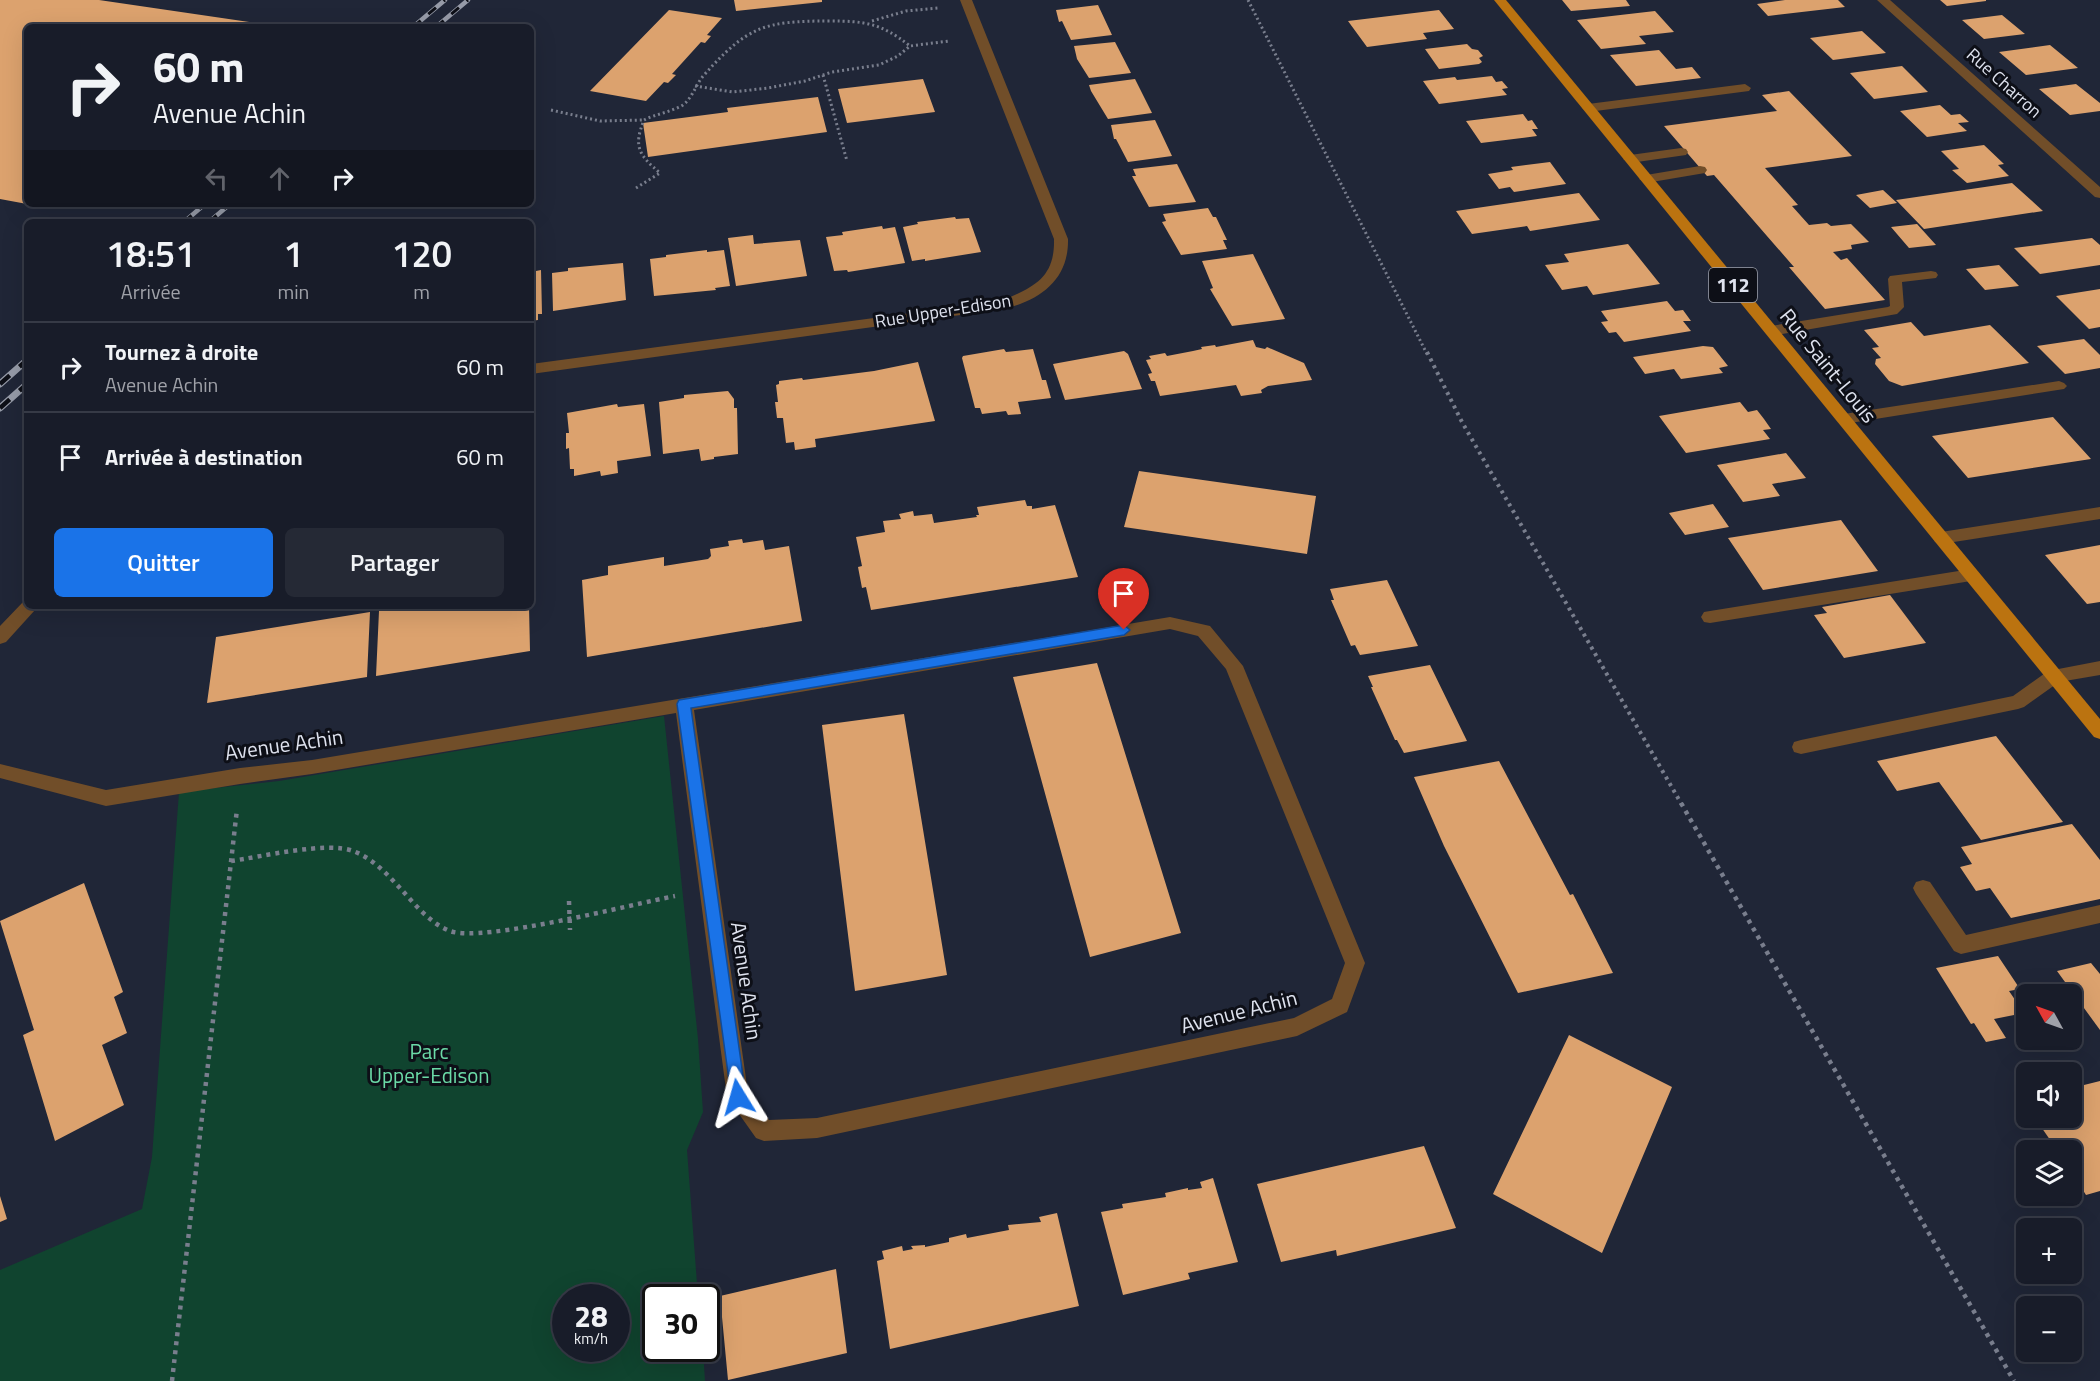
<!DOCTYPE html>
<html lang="fr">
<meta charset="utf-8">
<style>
body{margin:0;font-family:"Titillium Web",sans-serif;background:#252935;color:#f1f3f6;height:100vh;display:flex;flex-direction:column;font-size:22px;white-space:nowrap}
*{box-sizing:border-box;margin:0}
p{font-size:20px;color:#9fa1a8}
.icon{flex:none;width:33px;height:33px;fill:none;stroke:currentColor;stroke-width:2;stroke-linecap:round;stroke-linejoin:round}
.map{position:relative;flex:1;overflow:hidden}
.panel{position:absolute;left:24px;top:219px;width:510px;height:390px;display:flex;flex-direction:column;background:#181c29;border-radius:9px;box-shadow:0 6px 24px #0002,0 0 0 2px #363a46}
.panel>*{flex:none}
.banner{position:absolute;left:24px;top:24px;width:510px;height:183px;border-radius:9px;box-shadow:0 6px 24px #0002,0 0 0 2px #363a46;background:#181c29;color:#f1f3f6;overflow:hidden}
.needle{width:39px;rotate:310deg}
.tools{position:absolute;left:2016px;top:984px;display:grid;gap:12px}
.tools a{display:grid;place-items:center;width:66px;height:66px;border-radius:9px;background:#181c29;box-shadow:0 6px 24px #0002,0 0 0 2px #363a46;font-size:30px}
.speed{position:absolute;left:552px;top:1284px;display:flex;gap:12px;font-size:30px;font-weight:700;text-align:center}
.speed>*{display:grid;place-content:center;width:78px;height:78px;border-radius:50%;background:#181c29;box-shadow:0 6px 24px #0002,0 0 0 2px #363a46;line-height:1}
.speed small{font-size:15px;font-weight:400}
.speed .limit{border:3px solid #111;border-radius:9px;background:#fff;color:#111}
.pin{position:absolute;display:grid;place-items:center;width:51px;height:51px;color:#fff;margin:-62px -26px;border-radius:50% 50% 50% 0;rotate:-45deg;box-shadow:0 0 6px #0007}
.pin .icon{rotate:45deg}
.me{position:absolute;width:66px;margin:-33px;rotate:352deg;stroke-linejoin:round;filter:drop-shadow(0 0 4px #0008)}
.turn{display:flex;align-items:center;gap:21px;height:126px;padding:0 30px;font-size:27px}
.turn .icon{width:78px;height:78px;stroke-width:2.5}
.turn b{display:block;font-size:42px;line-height:51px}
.lanes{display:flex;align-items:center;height:57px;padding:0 30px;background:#0003;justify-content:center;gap:30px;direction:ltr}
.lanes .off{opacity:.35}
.eta{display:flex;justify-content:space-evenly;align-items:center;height:102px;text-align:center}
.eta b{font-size:36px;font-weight:600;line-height:42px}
.action{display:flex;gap:12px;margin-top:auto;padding:12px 30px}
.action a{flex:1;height:69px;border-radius:9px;background:#1a73e8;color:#fff;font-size:24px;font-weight:600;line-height:69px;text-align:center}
.action a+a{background:#252935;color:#f1f3f6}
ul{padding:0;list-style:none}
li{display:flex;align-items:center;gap:18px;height:90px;padding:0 30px;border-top:2px solid #363a46}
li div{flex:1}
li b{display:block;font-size:22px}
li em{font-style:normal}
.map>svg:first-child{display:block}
.green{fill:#10442f;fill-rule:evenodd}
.building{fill:#dca26e}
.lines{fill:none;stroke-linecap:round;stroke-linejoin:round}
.path-far2{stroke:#797e8d;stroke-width:3;stroke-dasharray:2 3;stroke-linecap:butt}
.path-far1{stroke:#797e8d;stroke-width:4;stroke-dasharray:3 4.5;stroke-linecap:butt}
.path{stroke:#797e8d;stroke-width:4.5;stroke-dasharray:4 5;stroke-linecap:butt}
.minor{fill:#714e29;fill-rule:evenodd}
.major{fill:#bb7310;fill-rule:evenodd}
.rail-far1-casing{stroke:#969ba8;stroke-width:4.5}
.rail-casing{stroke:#969ba8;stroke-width:7}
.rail-far1{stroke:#0d0f17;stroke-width:3;stroke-dasharray:10;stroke-linecap:butt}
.rail{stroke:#0d0f17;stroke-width:4.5;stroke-dasharray:13;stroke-linecap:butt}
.route{fill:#1a73e8;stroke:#114b97;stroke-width:1.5}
.labels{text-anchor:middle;stroke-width:6;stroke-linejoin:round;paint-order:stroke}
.far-street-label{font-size:18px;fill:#dee2ee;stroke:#0d0f17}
.shield{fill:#0d0f17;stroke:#9fa3ae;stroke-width:1.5}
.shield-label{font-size:20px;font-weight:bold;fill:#dee2ee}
.street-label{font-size:21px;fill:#dee2ee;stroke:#0d0f17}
.park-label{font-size:21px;fill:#6bdaa7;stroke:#0d0f17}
</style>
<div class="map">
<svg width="2100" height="1381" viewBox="0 0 2100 1381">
<rect width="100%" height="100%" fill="#202637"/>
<path class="green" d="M664,716L698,1039L703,1112L687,1150L698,1297L656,1298V1348L703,1349L705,1381H0V1270L142,1209L152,1157L179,792L279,781ZM566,1298H616V1348H566Z"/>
<path class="building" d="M0,0H99L269,25L266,27H27V204L0,199Z
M734,0H822V2L736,11Z
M1562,0H1626L1630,6L1571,11Z
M1785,0H1838L1845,7L1768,16L1757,4Z
M1940,0H1986V1L1947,6Z
M1098,5L1112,35L1071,40L1062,21L1059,22L1056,10Z
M669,10L722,18L707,35L711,36L705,43L701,42L672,74L676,75L668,83L664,82L646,101L590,91Z
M1439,10L1454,29L1423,33L1427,39L1367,47L1348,21Z
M1655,11L1674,32L1639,36L1646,44L1601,49L1577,20Z
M2002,15L2025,34L1984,39L1962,20Z
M1862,31L1886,53L1833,60L1810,38Z
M1115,42L1131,73L1089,78L1077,59L1074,46Z
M1467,44L1472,49L1478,50L1483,56L1479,58L1482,62L1479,64L1439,69L1425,49Z
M2050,45L2078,68L2026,75L1999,52Z
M1659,50L1676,69L1692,67L1701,78L1636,86L1610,55Z
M1902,66L1928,92L1874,99L1850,73Z
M1492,76L1496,82L1502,81L1508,88L1502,89L1507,95L1439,104L1423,81L1455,77L1457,80Z
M923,79L935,112L847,123L838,89Z
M1135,79L1152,113L1108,119L1091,91L1089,85Z
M2076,84L2100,103V111L2070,115L2039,89Z
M1789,91L1852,156L1765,168L1798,205L1792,206L1809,225L1827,223L1831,226L1851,224L1869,242L1851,245L1852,249L1833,252L1841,260L1847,258L1885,300L1825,309L1789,267H1794L1714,175L1707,176L1664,126L1777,111L1762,95Z
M818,97L827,132L648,157L643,123L728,112L727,108Z
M1940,105L1951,115L1960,114L1969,122L1958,123L1967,131L1927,137L1900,111Z
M1523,114L1528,121L1532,120L1538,129H1532L1537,136L1481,143L1466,121Z
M1155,120L1172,156L1128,162L1116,139H1114L1111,125Z
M1984,145L2004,164L1998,165L2009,176L1967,183L1952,170L1959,169L1941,151Z
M1550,162L1566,184L1514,192L1510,187L1499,189L1488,174L1513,170L1511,167Z
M1177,164L1196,202L1149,207L1132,176H1136L1133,169Z
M2012,183L2043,211L1924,229L1896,200Z
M1883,190L1897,203L1870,208L1856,195Z
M1579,193L1600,220L1530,231L1527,226L1472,234L1456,211Z
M35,204H67L61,209Z
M1208,208L1213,217H1216L1227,240H1223L1227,249L1181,255L1162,222L1166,221L1163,214Z
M955,217L956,219L969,218L981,252L925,261V259L912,261L903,227L918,224L917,222Z
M1917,224L1936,245L1909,248L1891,227Z
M882,226L883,229L895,227L905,263L848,272L847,270L834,271L826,237L843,235L842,232Z
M753,235L754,244L800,240L807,276L736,286L728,238Z
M2092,238L2100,245V265L2040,274L2014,248Z
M1628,244L1660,284L1593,295L1587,286L1562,290L1545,265L1569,262L1564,254Z
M707,250V252L724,250L730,286L715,288L716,290L654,296L650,259L666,257V255Z
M1253,254L1285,319L1232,326L1210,289L1213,288L1202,261Z
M623,263L626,300L553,311L552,273L568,271V268Z
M1999,265L2019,286L1985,290L1966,269Z
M541,270L542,314H538V320L531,321V272Z
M2100,289V327L2089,329L2056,296Z
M1667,301L1675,311L1683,310L1691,321H1683L1691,331L1624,342L1616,332L1609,333L1601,322L1608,321L1601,311Z
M1911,322L1924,336L1990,325L2029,363L1902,386L1889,381L1875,364L1876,359L1881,358L1872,348L1879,347L1864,330Z
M2084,339L2100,355V368L2065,374L2037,346Z
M1253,340L1256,347L1265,349L1267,347L1304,363L1312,380L1268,386L1261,390L1262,393L1241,396L1236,385L1160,396L1155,381H1151L1148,374L1152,373L1146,360L1151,359L1149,356L1165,353L1167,356L1193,351L1202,349L1201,347L1215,345L1216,347Z
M1703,346L1713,347L1728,366L1719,368L1723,373L1681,379L1674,369L1645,374L1633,357Z
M1004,349L1006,352L1033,349L1042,380H1046L1051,398L1018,402L1021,414L1008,415L1006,411L982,414L980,408H975L962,358L963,356Z
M1124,351L1128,354L1142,389L1065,400L1053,364Z
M918,362L935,421L815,439L816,447L795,450L794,442L786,443L783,418H777L775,402H778L776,385L779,384V381L802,378L803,380L874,371Z
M728,391L734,399V408H737L738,454L714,457V459L701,461L699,449L663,454L659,402L684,398V395Z
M1740,402L1748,412L1757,410L1764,419L1771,429L1763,430L1770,439L1686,453L1659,416Z
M617,404L618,407L644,404L651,456L617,461L618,473L601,476L600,471L574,476V469H570L569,448L566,449V433H569L567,413Z
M2053,417L2091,459L1968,478L1932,436Z
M1786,453L1806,478L1772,484L1780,496L1743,502L1717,465Z
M1139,471L1316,496L1307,554L1124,527Z
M1025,500L1027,506H1032V509L1055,505L1078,577L871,610L866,587L862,588L858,567L862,566L856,537L885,532L883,521L901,519L899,514L913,511L914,516L932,514L934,523L977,517L976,515H979L977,507Z
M1713,504L1729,527L1685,535L1669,513Z
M1841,520L1878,571L1763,590L1728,538Z
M742,539L743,543L763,540L765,550L789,546L802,621L587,657L582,580L608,575V566L664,557V566L708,559L711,556L710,549L729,546L728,541Z
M2100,545V602L2087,604L2045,555Z
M1387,580L1418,646L1360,655L1355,645L1351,646L1331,600H1334L1330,589Z
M1890,595L1926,643L1844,658L1814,615L1827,613L1822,607Z
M409,606H529L530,651L376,676L379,611Z
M370,612L367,677L207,703L216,637Z
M1097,663L1181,933L1090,957L1013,677Z
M1430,665L1467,741L1404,753L1397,740H1395L1371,687H1373L1368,676Z
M904,714L947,975L855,991L822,725Z
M1996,736L2063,822L1981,840L1939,782L1897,791L1877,761Z
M1499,761L1570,895L1573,894L1613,973L1518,993L1444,846L1414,777Z
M2072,824L2100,860V899L2011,918L1990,888L1976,891L1960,867L1972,864L1961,847Z
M84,883L123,992L114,997L127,1033L102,1045L124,1105L55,1141L23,1035L34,1030L0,921Z
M1998,956L2020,989L2009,991L2024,1013L1994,1019L2006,1038L1986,1042L1974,1023L1971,1024L1936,968Z
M2091,963L2100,974V1030L2057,971Z
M1569,1035L1672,1087L1602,1253L1493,1194Z
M2100,1081V1191L2086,1195L2072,1173V1150H2057L2035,1118H2072V1088Z
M1424,1146L1456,1228L1337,1256L1336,1250L1281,1262L1257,1184Z
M1213,1178L1238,1262L1188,1273L1190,1279L1123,1295L1101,1212L1123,1208L1122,1204L1166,1197L1165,1193L1188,1188V1190L1202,1188L1200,1182Z
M0,1196L7,1219L0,1222Z
M1057,1213L1079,1306L890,1349L877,1261L884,1259L882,1251L902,1246L903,1251L913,1249L911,1246L925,1245V1247L949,1242V1238L966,1234L967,1238L1009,1230L1008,1225L1041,1222L1039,1217Z
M836,1269L847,1353L728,1380L720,1296Z"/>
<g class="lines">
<path class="path-far2" d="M1248,0L1427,354
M872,21L906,11L938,8
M823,75L847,161
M695,86L733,92L768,88L805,81L832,72L879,65L898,56L910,46L949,41
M551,110L600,121L644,120
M636,188L660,173C639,155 633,147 644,120C656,114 671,112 683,105C693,97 696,84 704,75C748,26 764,21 829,21C865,21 881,23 910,46"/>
<path class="path-far1" d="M1427,352L1462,422L1682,805"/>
<path class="path" d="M1681,803L2014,1381
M231,861C260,857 327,841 353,851C372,858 386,873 399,887C414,903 429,923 450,931C483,943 633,904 675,896
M569,901L570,930
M172,1381L237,809"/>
<path class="minor" d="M960,0H972L1068,239C1069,279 1041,300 1004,309L531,374V364L1001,301C1034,287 1055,278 1054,239Z
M1877,0H1890L2100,187V198L2095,197Z
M1745,84L1751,88L1749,91L1588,112L1582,108L1588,104Z
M1681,148L1686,149L1688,152L1686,155L1630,163L1623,159L1630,155Z
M1700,166L1705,167L1707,170L1705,173L1646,183L1639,179L1646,175Z
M1931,271L1936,272L1938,275L1936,278L1902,282L1904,307L1897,314L1771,336L1764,331L1771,326L1888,307L1890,306L1888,279L1890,276Z
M2059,381L2064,383L2067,386L2064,389L1844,424L1836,419L1844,414Z
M2100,507V519L1941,544L1935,542L1933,538L1935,534L1941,532Z
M1971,569L1977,571L1979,575L1977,579L1971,581L1710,623L1704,622L1701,617L1704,612L1710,611Z
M27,600V606H38L35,610L6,642L0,644V626L23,602Z
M1170,617L1210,626L1243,666L1365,963L1347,1012L1297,1036L817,1138L764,1141L756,1138L727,1097L676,713L312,774L240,784L106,806L0,778V764L106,790L240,768L312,760ZM1170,629L1198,636L1226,669L1345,963L1332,999L1294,1018L817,1118L769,1120L748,1093L694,710Z
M2100,661V675L2059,682L2024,707L2018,709L1801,754L1794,752L1792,747L1794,742L1801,740L2013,696L2048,671Z
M1923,880L1930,882L1966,935L2100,905V923L1961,954L1954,951L1916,894L1913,888L1916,882Z"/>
<path class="major" d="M1494,0H1506L2100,719V739L2094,737Z"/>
<g class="rail-far1-casing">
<path id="rail-far1" d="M413,27L445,0
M436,27L468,0
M184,222L205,204
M209,222L230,204"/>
</g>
<g class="rail-casing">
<path id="rail" d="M0,384L27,360
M0,408L27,384"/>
</g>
<use href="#rail-far1" class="rail-far1"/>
<use href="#rail" class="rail"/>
</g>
<path class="route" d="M1124,625L1130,630L1124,635L691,708L746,1097L744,1102L738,1104L732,1102L677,704L679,700Z"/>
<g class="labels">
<g class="far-street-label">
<text transform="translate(2004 83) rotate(42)" y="6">Rue Charron</text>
<text transform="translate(943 311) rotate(-9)" y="6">Rue Upper-Edison</text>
</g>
<rect class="shield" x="1709" y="268" width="48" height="34" rx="4.5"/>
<g class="shield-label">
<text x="1733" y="292">112</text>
</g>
<g class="street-label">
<text transform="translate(1828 366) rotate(51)" y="7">Rue Saint-Louis</text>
<text transform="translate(284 745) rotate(-8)" y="7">Avenue Achin</text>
<text transform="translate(746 981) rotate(82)" y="7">Avenue Achin</text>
<text transform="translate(1239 1012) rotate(-14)" y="7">Avenue Achin</text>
</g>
<g class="park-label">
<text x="429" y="1059">Parc<tspan x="429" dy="24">Upper-Edison</tspan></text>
</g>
</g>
</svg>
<div class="tools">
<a><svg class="needle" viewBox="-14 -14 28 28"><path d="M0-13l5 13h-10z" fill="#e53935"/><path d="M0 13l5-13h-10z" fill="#9fa1a8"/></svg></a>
<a><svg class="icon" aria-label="sound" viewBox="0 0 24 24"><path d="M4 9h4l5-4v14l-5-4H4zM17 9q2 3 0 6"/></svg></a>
<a><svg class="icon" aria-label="layers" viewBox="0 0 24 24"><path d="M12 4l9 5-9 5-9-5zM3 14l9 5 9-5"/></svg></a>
<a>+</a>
<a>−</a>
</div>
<div class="speed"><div>28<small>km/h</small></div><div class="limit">30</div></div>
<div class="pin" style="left:1124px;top:630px;background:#d93025"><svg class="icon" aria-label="arrive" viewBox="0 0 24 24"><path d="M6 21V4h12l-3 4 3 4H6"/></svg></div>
<svg class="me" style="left:738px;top:1097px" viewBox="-20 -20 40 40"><path d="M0-17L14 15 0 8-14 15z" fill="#1a73e8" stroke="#fff" stroke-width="4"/></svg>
<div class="banner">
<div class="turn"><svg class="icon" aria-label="right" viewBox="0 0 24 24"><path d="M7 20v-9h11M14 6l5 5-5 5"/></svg><div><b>60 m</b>Avenue Achin</div></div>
<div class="lanes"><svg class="icon off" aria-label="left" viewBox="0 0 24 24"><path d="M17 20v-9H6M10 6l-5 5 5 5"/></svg><svg class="icon off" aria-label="ahead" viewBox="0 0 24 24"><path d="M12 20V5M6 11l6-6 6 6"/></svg><svg class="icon" aria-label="right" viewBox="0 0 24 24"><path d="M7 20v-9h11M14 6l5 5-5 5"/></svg></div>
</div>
<section class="panel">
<div class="eta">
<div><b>18:51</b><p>Arrivée</p></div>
<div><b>1</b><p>min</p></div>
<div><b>120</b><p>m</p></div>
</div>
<ul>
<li><svg class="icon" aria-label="right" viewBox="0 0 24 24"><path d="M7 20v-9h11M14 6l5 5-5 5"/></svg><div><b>Tournez à droite</b><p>Avenue Achin</p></div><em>60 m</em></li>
<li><svg class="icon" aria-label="arrive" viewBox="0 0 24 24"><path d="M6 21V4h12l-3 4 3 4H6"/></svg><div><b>Arrivée à destination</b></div><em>60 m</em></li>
</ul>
<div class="action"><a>Quitter</a><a>Partager</a></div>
</section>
</div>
